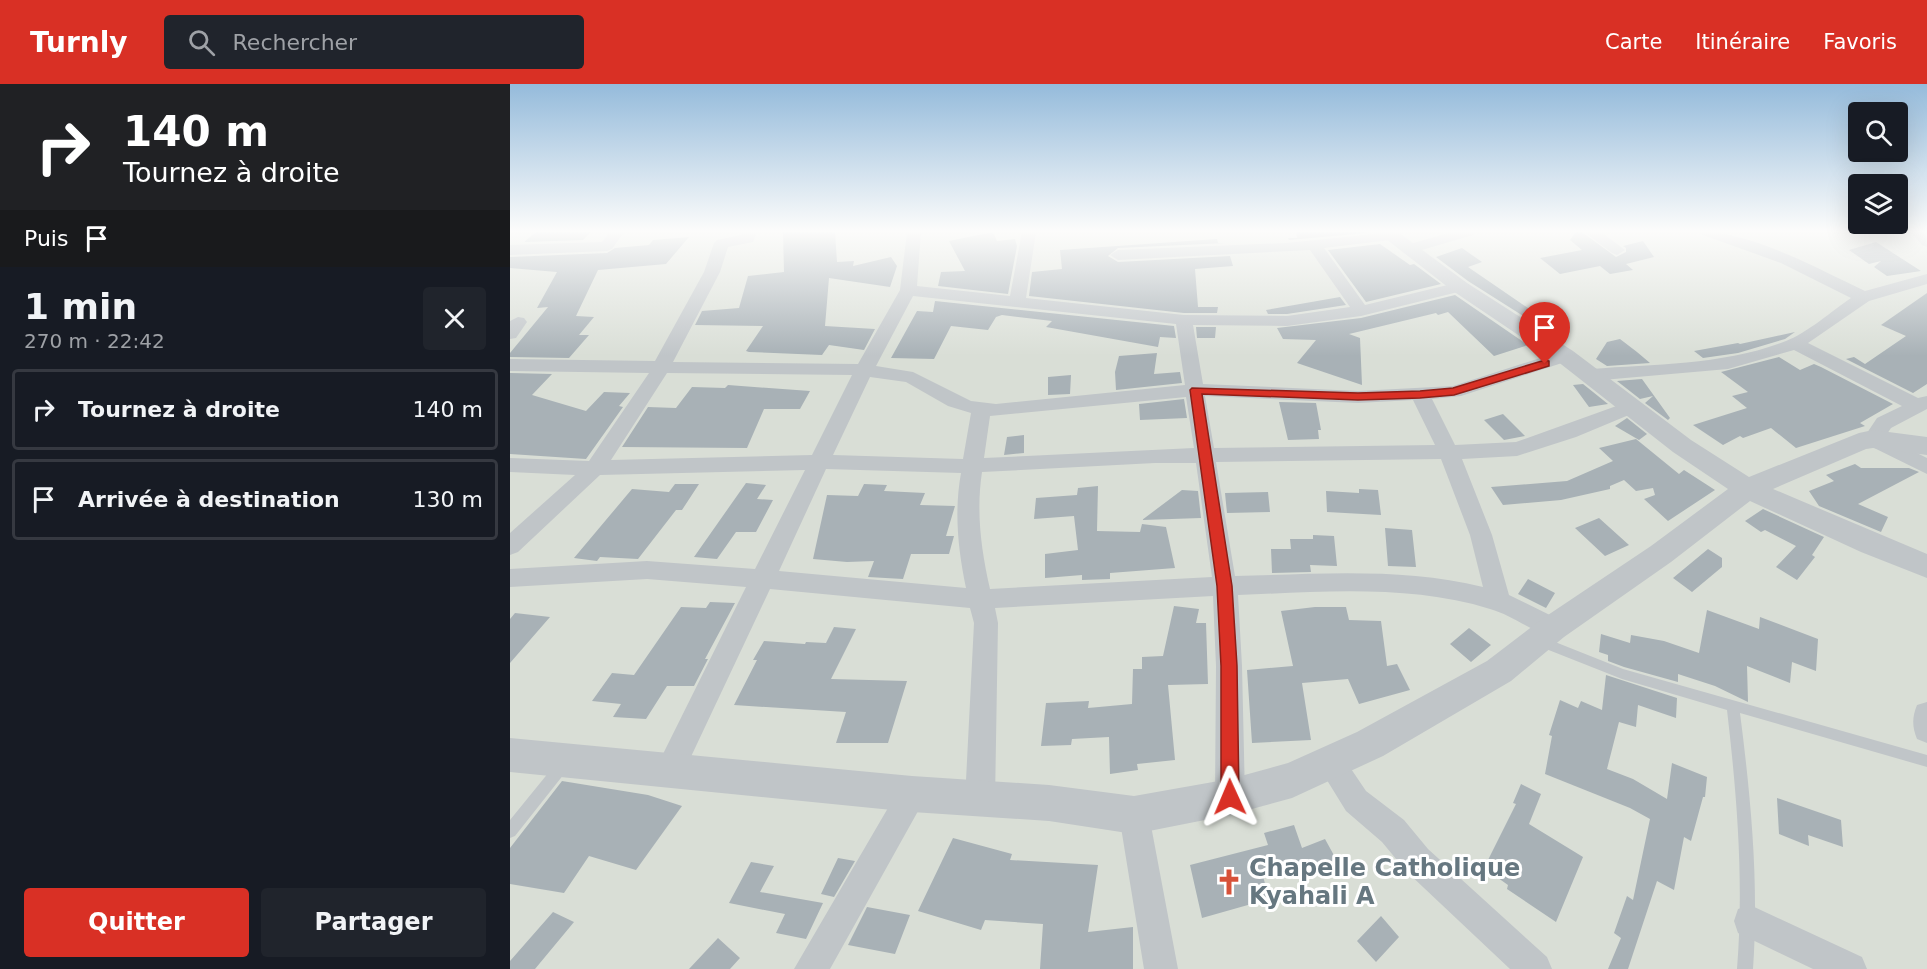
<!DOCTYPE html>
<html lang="fr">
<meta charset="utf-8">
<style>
body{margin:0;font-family:"DejaVu Sans",sans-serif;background:#20242c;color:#f1f3f6;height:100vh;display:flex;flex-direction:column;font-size:22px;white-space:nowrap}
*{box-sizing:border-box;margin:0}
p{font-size:20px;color:#9ea1a6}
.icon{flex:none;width:33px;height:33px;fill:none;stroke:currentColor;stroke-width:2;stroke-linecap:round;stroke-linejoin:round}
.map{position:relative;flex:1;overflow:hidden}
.sheet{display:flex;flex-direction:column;background:#171b24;width:510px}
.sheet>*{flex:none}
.top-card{background:#202124;color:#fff;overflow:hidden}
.controls{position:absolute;left:1338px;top:18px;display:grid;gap:12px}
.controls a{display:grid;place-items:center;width:60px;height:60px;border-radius:6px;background:#171b24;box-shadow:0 6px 24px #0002;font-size:30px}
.pin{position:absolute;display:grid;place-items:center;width:51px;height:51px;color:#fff;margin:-62px -26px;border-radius:50% 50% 50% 0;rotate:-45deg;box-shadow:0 0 6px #0007}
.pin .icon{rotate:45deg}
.me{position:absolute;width:66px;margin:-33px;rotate:359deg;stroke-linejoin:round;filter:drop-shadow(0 0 4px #0008)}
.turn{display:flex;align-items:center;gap:21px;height:126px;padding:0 24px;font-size:27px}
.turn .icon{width:78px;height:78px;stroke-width:2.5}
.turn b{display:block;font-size:42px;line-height:51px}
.then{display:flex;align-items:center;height:57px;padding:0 24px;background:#0003;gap:12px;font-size:22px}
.round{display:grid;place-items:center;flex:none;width:63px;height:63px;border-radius:6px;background:#20242c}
.head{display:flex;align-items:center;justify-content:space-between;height:102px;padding:0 24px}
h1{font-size:36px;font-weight:600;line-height:45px}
.button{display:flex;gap:12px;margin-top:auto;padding:12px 24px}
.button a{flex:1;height:69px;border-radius:6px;background:#d93025;color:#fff;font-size:24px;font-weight:600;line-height:69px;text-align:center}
.button a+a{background:#20242c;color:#f1f3f6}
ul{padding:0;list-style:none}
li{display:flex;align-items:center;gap:18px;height:81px;margin:0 12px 9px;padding:0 12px;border:3px solid #363941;border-radius:6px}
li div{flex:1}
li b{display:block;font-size:22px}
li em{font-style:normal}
header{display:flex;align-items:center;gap:36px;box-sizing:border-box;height:84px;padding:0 30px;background:#d93025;color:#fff}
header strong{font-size:28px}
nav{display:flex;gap:33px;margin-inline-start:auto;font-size:21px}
.search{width:420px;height:54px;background:#20242c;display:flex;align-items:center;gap:15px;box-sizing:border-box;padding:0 21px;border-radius:6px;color:#9ea1a6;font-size:22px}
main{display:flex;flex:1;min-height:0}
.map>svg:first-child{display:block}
.green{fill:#d9ded6}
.building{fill:#a8b1b6}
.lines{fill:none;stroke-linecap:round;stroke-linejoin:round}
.service{fill:#c0c5c8;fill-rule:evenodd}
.minor{fill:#c0c5c8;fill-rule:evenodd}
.tertiary{fill:#c0c5c8;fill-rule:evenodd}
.route{fill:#d93025;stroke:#8d1f18;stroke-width:1.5}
.labels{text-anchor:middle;stroke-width:6;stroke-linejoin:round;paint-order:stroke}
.near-poi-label{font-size:24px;font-weight:bold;fill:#667780;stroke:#fff;text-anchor:start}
</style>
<header>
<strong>Turnly</strong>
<div class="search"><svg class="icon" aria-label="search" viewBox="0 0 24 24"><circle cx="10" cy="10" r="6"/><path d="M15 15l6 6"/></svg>Rechercher</div>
<nav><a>Carte</a><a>Itinéraire</a><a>Favoris</a></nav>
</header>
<main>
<section class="sheet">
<div class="top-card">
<div class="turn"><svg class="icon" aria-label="right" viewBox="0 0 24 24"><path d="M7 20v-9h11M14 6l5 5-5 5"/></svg><div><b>140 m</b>Tournez à droite</div></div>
<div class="then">Puis<svg class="icon" aria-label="arrive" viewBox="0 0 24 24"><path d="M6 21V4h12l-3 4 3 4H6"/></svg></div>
</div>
<div class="head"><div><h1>1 min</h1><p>270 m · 22:42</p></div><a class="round"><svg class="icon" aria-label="close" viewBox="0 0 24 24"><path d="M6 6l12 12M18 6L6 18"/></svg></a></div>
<ul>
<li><svg class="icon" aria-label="right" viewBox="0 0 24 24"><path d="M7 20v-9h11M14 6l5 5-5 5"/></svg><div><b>Tournez à droite</b></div><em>140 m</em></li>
<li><svg class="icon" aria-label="arrive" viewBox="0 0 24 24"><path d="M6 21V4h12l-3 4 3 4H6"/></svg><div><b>Arrivée à destination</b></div><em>130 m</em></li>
</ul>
<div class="button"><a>Quitter</a><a>Partager</a></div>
</section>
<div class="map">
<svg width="1417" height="885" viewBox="0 0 1417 885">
<rect width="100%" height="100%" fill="#f9f9f7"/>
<path class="green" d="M0,148H1417V885H0Z"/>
<path class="building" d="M26,148H81L73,156L14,158Z
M273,148H325L327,178L344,177L343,182L381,173L387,182L380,203L319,194L315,242L365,245L354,266L319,261L312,271L239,268L236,267L253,242L185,241L192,227L229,224L238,192L274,188Z
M483,148L487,157L505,155L507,162L498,210L428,202L431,188L455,187L439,157Z
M786,148H856L857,149L779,156L778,154H787Z
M1066,148H1072L1106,173L1116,168V164L1113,162L1133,157L1144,173L1116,180L1123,186L1100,190L1090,182L1050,190L1030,174L1072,166L1060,156Z
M179,153L156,180L88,186L66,232L84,233L69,251H79L59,274L0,273V269L38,223L27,224L47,188L0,184V173L97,169L105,164L139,161L143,156Z
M707,155L708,159H716L608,164L598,172L608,178L720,172L723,182L685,185L688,223H708L707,229H674L519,212L522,188L552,185L550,166Z
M1366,158L1383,169L1411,187L1377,192L1364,183L1371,177L1359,180L1339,166Z
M870,160L900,181L904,180L931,200L856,218L818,166Z
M952,164L972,178L958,183L1053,248L1043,251L958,197L926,173Z
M1417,209V300L1403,309L1336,275L1344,273L1355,280L1396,252L1371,241Z
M945,211L1018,261L984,272L938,228L928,231L926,229L839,250L850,254L852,301L787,279L806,256L773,255L767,244L851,234Z
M830,213L836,221L777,230H758L756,226Z
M425,217L664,242L666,254L650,253L648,263L536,243L542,237L492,231L486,233L478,246L441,242L424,275L381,274L407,227L423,228Z
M686,243H706L705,254H687Z
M1285,248L1275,255L1228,269L1193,274L1184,267L1228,259L1230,260Z
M1110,255L1127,268L1140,279L1097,282L1086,275L1097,258Z
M647,269L644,290L670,288L672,299L606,306L605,288L609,272Z
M1269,273L1290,286L1304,280L1311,283L1383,320L1350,339L1355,342L1286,364L1261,344L1233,354L1230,352L1213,361L1183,341L1237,324L1222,312L1238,308L1211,288Z
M0,289L42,290L22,311L76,327L94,308L120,309L109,322L113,323L76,375L0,370Z
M561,291L560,310L538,311V293Z
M1132,295L1160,334L1158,336L1135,319L1143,312L1130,315L1107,297Z
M1073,300L1098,320L1079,323L1063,301Z
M218,301L300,307L290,325H254L237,364L112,363L138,323L166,324L182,303L215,304Z
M674,315L677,334L630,336L629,320Z
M769,318L806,319L811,346H808L809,355L778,356Z
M993,330L1015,352L994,356L974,336Z
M1117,334L1137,350L1129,356L1105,342Z
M514,351V369L494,371L497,353Z
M1126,355L1169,390L1174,386L1205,406L1158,437L1134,415L1145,411L1143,404L1126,407L1114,396L1100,402V405L1051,416L993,421L981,403L1057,397L1103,377L1089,364Z
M1345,380L1351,384H1399L1409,388L1348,420L1378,433L1371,448L1309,422L1299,407L1324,397L1316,391Z
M236,399L256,401L247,415L263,416L246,448H226L207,475L184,473Z
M165,400H189L172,426H166L128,475L90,473L87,477L64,474L122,405L159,408Z
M354,400L377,401L374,407L415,409L410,421L445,422L436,452H444L439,470H401L393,495L358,493L364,477L337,478L303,475L317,411L348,412Z
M588,402L587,447L630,448L632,440L656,443L665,484L600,489V495L572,496V491L535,494V470L568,466L564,432L524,435L526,414L567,411L568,404Z
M849,405L868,406L871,431L817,428L816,407L849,409Z
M672,406L688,407L691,434L632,436Z
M758,408L760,428L717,429L715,409Z
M1253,425L1314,453L1302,471L1305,473L1287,496L1266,483L1286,462L1255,446L1251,448L1235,437Z
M1089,434L1119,461L1095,472L1065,444Z
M875,444L902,446L906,483L878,482Z
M803,451L824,452L827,482L800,481L801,488L762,489L761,465H781L780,455H803Z
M1198,465L1212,474V483L1182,508L1163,494Z
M1018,495L1045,509L1036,524L1008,510Z
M200,518L225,519L195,575H198L184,602H157L136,635L103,633L111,620L82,617L102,589L124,591L171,523L196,524Z
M664,522L689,525L686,539H696L698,600L658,601L665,676L627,680L628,686L600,690L599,653L562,655L561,661L531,662L536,619L579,617L578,624L622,620L623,585H632V573L653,572Z
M805,523H836L839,536L871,537L877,582L887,580L900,606L849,620L838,595L792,599L801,656L742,659L737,586L783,582L771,527Z
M1197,526L1249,545L1250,533L1308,555L1306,587L1282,578L1280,599L1237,582L1238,618L1205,602L1168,590V598L1114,583L1098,577V571L1089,568L1091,550L1120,559L1121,551L1154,557L1189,569Z
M5,529L40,533L0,579V535Z
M324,543L346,545L321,595L397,597L378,659H326L336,628L224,621L247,576H243L254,557L295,560L296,558L316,559Z
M959,544L981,561L961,578L940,560Z
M1096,591L1167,614L1166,634L1128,621L1126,643L1109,638L1097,685L1123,695L1157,715L1162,679L1197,693L1195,713H1193L1181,757L1174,753L1164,806L1147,797L1118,885H1098L1111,854L1104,849L1117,812L1123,816L1140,735L1120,724L1035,690L1042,652L1039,651L1050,616L1068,624L1071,617L1092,626Z
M52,697L138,711L172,722L126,786L79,772L54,809L0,800V764Z
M1011,700L1031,710L1019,740L1073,773L1046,838L997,805L998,801L974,784L1006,720L1003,719Z
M1267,714L1331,736L1333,763L1298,751L1299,762L1269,750Z
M784,741L792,764L815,755L826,775L809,783L806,777L753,792L759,815L692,834L680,781L758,761L754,749Z
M443,754L502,770L500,776L588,781L578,848L623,843V885H530L533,840L475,836L471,846L408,827Z
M328,774L345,777L324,813L311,810Z
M241,778L264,782L250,808L313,819L296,855L266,849L275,830L219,819Z
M357,823L400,831L385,870L338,861Z
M43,828L64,838L25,885H0V877Z
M871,832L889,853L866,878L847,857Z
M208,854L230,874L220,885H179Z"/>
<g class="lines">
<path class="service" d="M1030,552L1113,585L1417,671V683L1230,629C1241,715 1249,799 1243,885H1227C1234,798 1227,712 1217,626L1112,595L1026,561L1024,557L1026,553Z
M53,675L58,677L60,681L58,685L5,752L0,754V736L48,677Z"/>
<path class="minor" d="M100,148H114L102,165L97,167L0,171V161L92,158Z
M233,148H247L243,158L218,163L210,188L163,278L348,280L390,206L397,148H411L407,202L500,212L512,148H526L516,214L674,231L777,232L840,223L800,166L608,176L600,171L608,166L776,159L885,148L888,151L885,154L880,156L814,164L855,221L950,198L956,200L958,203L956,206L851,232L777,242L683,241L693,300L848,307L943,302L1049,268H1061L1064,272L1061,276L951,312L922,315L945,361L1006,358L1112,320L1119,318L1126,320L1129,324L1126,328L1066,353L1007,372L952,375L982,451L999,511L1052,537L1056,544L1052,551L1043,554C1021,547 1002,531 980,525C899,500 811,508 728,511L732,582L735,713L730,723L720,727L710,723L705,713L706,582L703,512L485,524L488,539L485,716L480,726L470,730L460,726L455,716L464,539L460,524L260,505L170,696L160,700L150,696L146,686L150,676L236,503L137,495L0,503V485L137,477L245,485L295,386L90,391L8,468L0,471V449L65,391L0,388V374L79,377L139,289L0,287V275L145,277L194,188L204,159L207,156L231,151ZM403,212L666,240L675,301L486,320L461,317L403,288L366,282ZM157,289L342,291L302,371L101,376ZM360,293L396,298L438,322L461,329L453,375L323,371ZM695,312L848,319L903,316L925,361L704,364ZM676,313L684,364L474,374L480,332ZM931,375L960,451L973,503C892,483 808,490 725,492L706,378ZM645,379H686L702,493L480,505C471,465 466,428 472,388ZM316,385L451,389C444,428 448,465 456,504L269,487Z
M942,148H965L963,151L898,170L890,165L893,162Z
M1074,148H1091L1115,166L1107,171L1102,169Z
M1191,148C1243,148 1308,185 1355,207L1417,190V200L1359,217L1298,259L1408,314L1417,312V325L1381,344L1375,353L1417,374V390L1356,360L1353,355L1367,334L1392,322L1284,266L1218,285L1081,297L1074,295L1072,291L1074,287L1081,285C1146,280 1215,281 1276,257C1297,249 1322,227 1341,214L1271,179L1193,151Z
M1401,148H1416L1417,163L1412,161Z
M8,233L14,234L17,238L6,254L0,255V237Z
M1417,618V659L1407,655C1402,643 1402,633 1407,621Z
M821,666L831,670L856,707L894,736L918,765L1037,873L1042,885H1000L896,787L872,758L836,727L807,680L811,670Z
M402,696L412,700L417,710L412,720L320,885H284L392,700Z
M624,716L635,721L639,731L668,885H634L609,731L613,721Z
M1240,821L1352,873L1357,885H1303L1228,849L1224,837L1228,825Z"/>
<path class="tertiary" d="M867,148H888L957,199L1063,267L1181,356L1239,393L1349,349L1363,346L1417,353V371L1363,364L1356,365L1263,405L1417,470V494L1351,468L1240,417L1161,478L1054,553L1001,597L873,672L782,714L720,731L624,750L539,737L402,728L0,688V654L402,692L539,701L624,712L720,695L778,679L847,648L977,577L1032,535L1141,462L1218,405L1163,368L1047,277L943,207Z"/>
</g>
<linearGradient id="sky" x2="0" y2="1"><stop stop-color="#95bbdb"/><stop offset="0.54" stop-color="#fcfcfb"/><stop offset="1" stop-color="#fcfcfb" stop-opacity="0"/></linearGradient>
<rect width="1417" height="272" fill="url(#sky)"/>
<path class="route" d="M1035,276L1039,277V282L944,311L910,314L848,316L692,310L722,502L727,582L729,713L727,719L720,721L714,719L711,713V582L707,502L680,306L682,304L848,309L910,307L943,304Z"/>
<defs>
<g id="church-bare" transform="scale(2.07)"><path d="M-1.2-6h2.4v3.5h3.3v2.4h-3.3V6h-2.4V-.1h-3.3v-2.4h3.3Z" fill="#d75139" stroke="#fff" stroke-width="2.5" paint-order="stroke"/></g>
</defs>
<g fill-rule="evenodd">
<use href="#church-bare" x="719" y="798"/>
</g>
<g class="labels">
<g class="near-poi-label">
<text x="739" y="792">Chapelle Catholique<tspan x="739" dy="28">Kyahali A</tspan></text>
</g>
</g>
</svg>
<div class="controls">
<a><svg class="icon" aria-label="search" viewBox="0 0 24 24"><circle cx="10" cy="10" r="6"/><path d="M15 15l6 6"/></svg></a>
<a><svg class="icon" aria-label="layers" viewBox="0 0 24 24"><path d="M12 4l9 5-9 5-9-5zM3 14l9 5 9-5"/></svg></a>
</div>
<div class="pin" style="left:1035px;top:280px;background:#d93025"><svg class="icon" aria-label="arrive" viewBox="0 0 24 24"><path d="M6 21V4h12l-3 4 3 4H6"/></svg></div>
<svg class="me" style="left:720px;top:713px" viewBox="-20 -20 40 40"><path d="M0-17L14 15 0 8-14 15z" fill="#d93025" stroke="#fff" stroke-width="4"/></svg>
</div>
</main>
